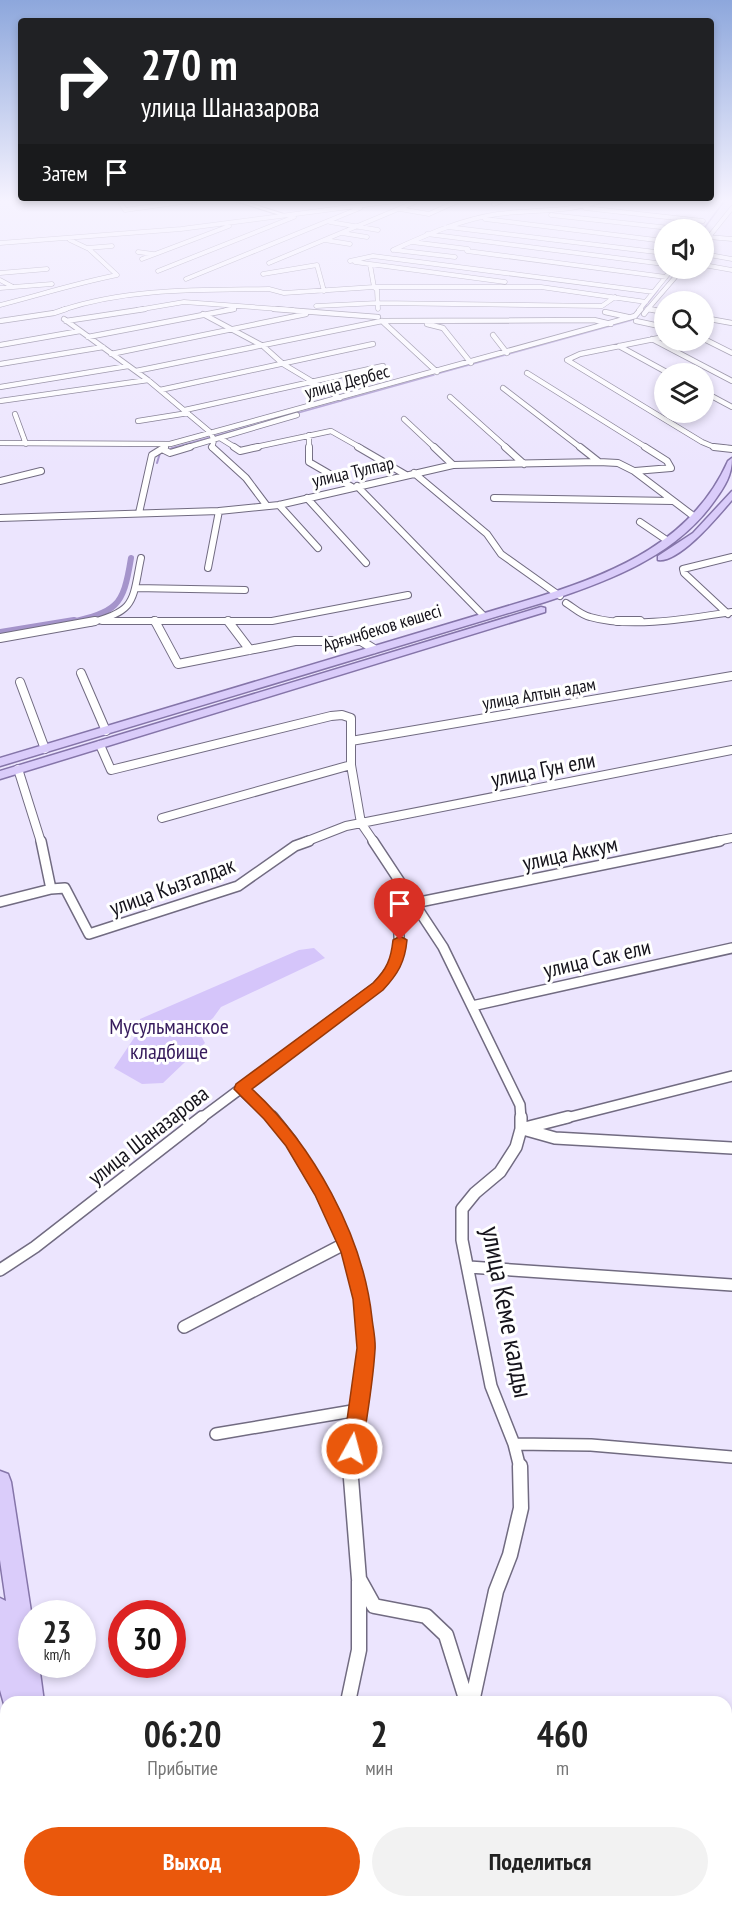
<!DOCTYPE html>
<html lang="ru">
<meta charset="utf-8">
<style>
body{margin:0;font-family:"PT Sans Narrow",sans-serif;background:#f2f2f2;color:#222;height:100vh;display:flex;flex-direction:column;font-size:22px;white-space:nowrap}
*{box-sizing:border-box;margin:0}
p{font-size:20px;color:#767676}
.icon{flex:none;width:33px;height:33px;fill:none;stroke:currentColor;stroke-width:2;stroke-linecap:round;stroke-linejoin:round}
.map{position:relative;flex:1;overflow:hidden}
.sheet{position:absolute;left:0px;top:1696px;width:732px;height:212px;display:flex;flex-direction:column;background:#fff;border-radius:18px 18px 0 0;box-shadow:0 3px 9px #0003}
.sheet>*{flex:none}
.top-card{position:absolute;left:18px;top:18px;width:696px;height:183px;border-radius:6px;box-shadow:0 3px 9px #0003;background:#202124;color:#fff;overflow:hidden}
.tools{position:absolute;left:654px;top:219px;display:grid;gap:12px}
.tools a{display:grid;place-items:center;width:60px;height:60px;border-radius:50%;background:#fff;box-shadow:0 3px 9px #0003;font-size:30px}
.speed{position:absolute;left:18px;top:1600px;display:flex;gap:12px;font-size:30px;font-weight:700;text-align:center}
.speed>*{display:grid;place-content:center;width:78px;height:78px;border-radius:50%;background:#fff;box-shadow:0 3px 9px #0003;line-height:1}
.speed small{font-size:15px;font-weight:400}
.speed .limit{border:9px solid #d22;background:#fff;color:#111}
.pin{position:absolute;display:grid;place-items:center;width:51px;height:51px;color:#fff;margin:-62px -26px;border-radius:50% 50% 50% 0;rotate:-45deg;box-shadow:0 0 6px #0007}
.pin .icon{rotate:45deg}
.me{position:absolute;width:66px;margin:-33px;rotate:7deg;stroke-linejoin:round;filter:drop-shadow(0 0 4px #0008)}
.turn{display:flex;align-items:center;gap:21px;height:126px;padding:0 24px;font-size:27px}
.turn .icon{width:78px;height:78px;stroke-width:2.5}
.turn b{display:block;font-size:42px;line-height:51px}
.then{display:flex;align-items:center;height:57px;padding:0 24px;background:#0003;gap:12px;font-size:22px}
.eta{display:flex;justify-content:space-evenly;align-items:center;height:102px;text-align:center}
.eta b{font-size:36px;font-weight:700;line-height:42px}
.primary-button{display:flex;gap:12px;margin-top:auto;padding:12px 24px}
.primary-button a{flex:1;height:69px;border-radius:36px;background:#ea580c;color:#fff;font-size:24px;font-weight:700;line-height:69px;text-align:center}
.primary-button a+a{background:#f2f2f2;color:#222}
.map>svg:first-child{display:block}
.green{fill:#d5c5fa}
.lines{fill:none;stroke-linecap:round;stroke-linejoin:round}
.stream-far1{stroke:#a594cb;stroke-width:1.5}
.stream{stroke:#a594cb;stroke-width:2}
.canal-far1{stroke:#a594cb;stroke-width:6}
.canal{stroke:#a594cb;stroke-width:8}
.street-far6-casing{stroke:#716b81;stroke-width:5}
.street-far5-casing{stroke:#716b81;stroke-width:6}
.street-far4-casing{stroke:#716b81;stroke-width:8}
.street-far3-casing{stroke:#716b81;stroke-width:10}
.street-far2-casing{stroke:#716b81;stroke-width:12}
.street-far1-casing{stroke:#716b81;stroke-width:14}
.street-casing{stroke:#716b81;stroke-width:17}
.secondary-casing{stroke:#716b81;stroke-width:2}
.primary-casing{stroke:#8575a9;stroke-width:3}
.street-far6{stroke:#fff;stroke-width:4}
.street-far5{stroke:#fff;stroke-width:4.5}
.street-far4{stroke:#fff;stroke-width:6}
.street-far3{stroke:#fff;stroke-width:8}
.street-far2{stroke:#fff;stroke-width:9}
.street-far1{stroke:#fff;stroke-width:11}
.street{stroke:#fff;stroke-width:14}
.secondary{fill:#fff;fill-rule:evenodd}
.primary{fill:#daccfa;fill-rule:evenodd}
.route{fill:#ea580c;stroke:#983908;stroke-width:1.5}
.labels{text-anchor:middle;stroke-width:6;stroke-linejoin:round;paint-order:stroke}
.far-street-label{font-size:18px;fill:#15131b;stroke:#fff}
.street-label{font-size:22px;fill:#15131b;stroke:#fff}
.park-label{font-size:22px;fill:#371c5d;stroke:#fff}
.near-street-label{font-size:27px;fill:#15131b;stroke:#fff}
</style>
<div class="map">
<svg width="732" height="1907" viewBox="0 0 732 1907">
<rect width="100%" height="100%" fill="#ece5fe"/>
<path class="green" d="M314,948L325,958L221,1007L213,1018L198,1030L205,1043L163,1083L142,1084L114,1068L140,1029V1019L299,950Z"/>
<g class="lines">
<path class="stream-far1" d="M703,230L725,200
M637,317L658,290
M440,373L632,320
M172,448L434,375"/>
<path class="stream" d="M170,449L177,447
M157,463L160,453"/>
<path class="canal-far1" d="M68,623C117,611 123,608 131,558"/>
<path class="canal" d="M0,633L74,621"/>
<g class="street-far6-casing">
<path id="street-far6" d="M119,200L125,210L196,200
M494,204L504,200
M585,208L703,221
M400,209L429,214L460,200
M551,215L688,230
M485,219L664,241
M330,222L378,230
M448,227L664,253
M342,233L367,237
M427,234L664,264
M708,237L732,239
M325,240L350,244
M412,242L468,249
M0,243L181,229L402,200
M704,243L732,208
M87,248L112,246
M393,250C426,235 462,219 498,214C534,209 569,213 603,200
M395,250L455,257
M467,251L666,277
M138,252L153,254
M704,254L732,259
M142,259L229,226
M350,261L373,256L653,292
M355,262L505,282
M269,263L415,202L413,200
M370,264L374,287L377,290L378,309
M704,265L732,270
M158,271L294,217
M0,273L47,269
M263,274L317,265L324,291
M186,279L360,208
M0,280L13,287
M0,288L52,284
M0,305C39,295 77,283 117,275L89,249L70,240
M316,306L378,303L602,306L615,297
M648,309L656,310
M62,310C129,288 199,290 269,289L284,293L374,287H541L646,302
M137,310L184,302L293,310
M226,310L234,309
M639,310L673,268
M647,310L683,268"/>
</g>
<g class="street-far5-casing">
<path id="street-far5" d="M274,309L378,317
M648,309L664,312
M605,312L628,317
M203,314L263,346L283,364L340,398
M644,314L648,309
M704,318L732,323
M64,319L148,380L210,432L214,440L212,448
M0,321L54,313L66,309
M66,321L145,309
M382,321L437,372
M636,321L664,327
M427,324L443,328L471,363
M493,335L507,353
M88,337L234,309
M664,337L580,354L567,360L702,442L714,447L727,448
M652,339L732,381
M704,339L732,353
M0,345L80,331
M619,346L670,374
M111,354L306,314
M0,364L103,347
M136,371L382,321L594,320L611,324
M527,373L647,448
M0,387L128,366
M503,388L581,448
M160,390L373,344
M704,392L732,407
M450,397L507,448
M0,401L148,380
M185,410L383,366
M15,414L26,444
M404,419L435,448
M138,421L188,413
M309,435V448
M220,438L236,448
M0,443L170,444L635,316L641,309
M163,448L165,447
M185,448L297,415
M251,448L331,431L361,448"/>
</g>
<g class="street-far4-casing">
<path id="street-far4" d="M212,447L246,478L267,506
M234,447L240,451L258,447
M309,447V462L352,487
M358,447L406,475
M434,447L453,465
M505,447L524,464
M580,447L599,462
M714,447L732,449
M162,449L170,453L190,447
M635,471L671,468L667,461L645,447
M414,473L487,534L501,554L560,596
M0,481L41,471
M357,486L483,615
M307,498L366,563
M494,498L673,501
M279,505L318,548
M139,513L152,455L165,447
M0,518L219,511L279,505L453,465L599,462L618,463L634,471L696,518
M640,522L668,541
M208,568L219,511
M135,588L245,590
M566,603C574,608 581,615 590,617C631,629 691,618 732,612
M728,614L684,573L683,569L732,557
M154,620L155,623
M102,621H272L408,595
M89,623C137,611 132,601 141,558"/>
</g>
<g class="street-far3-casing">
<path id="street-far3" d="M155,621L178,664L295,641H361L374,649
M228,621L250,650
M617,621H640
M0,638L95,621
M81,673L106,731
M20,682L45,749
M351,741L732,676
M100,745L111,770L331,716L342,715L351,718V765L361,823L374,842
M18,769L41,842
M162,818L351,765
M305,842L346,826L732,750
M712,842L732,838"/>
</g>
<g class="street-far2-casing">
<path id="street-far2" d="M41,841L51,889
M373,841L443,947L520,1105L521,1119
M0,902L51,889L65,888L89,934L238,886L295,846L309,841
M472,1006L732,948
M241,1089L273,1119
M200,1119L378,986C403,960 402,941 395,907L720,841
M562,1119L732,1076"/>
</g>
<g class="street-far1-casing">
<path id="street-far1" d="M272,1117L291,1141L321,1192L350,1252L361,1299L366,1348L350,1468
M521,1129L568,1117
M523,1129L555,1138L732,1148
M469,1267L732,1285
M0,1270L35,1247L202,1117
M184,1327L346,1243
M216,1434L358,1410
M514,1444L591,1445L732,1457
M520,1468L514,1444L491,1386L462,1240V1209L475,1193L500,1172L516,1147L521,1129V1117"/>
</g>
<g class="street-casing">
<path id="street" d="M350,1466L359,1579L374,1606L426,1616L446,1635L467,1702
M348,1702L359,1650V1581
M472,1702L496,1591L510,1555L521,1508L520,1466
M483,1902V1907
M619,1902V1907
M333,1907L334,1902"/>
</g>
<g class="secondary-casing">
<path id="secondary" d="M232,200H240L287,215L283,216Z"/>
</g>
<g class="primary-casing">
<path id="primary" d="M732,458C732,475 725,486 715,500C676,556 609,581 545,602L0,766V758L538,597C616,573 693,540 728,461Z
M732,491V500C719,515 680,563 658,560V556L693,533Z
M541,607L545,608V612L0,779V771Z
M0,1471L8,1474L11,1482L32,1618V1665H39L44,1702H6V1711L0,1690V1598L6,1601L0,1560Z
M30,1902H78L79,1907H31Z"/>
</g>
<use href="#street-far6" class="street-far6"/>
<use href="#street-far5" class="street-far5"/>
<use href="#street-far4" class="street-far4"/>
<use href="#street-far3" class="street-far3"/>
<use href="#street-far2" class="street-far2"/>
<use href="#street-far1" class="street-far1"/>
<use href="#street" class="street"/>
<use href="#secondary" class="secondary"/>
<use href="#primary" class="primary"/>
</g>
<linearGradient id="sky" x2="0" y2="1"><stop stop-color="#8da7dc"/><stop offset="0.43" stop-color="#f6f3ff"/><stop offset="1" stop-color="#f6f3ff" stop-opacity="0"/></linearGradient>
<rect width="732" height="467" fill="url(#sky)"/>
<path class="route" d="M400,936L407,940C405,962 398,974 383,990L252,1089C313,1145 363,1235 372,1318C373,1328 376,1340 375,1350C373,1383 367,1417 362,1449L359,1456L352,1459L346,1456L343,1449L357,1348L353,1299L341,1252L315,1195L286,1146L264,1119L234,1089L236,1084L373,983C387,969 391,959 393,940Z"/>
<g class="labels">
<g class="far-street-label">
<text transform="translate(347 382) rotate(-15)" y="6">улица Дербес</text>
<text transform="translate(353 472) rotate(-13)" y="6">улица Тулпар</text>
<text transform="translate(382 628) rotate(-17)" y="6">Арғынбеков көшесі</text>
<text transform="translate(539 694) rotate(-10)" y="6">улица Алтын адам</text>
</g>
<g class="street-label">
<text transform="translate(543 769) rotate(-11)" y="8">улица Гун ели</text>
<text transform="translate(570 853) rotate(-12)" y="8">улица Аккум</text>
<text transform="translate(172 886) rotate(-20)" y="8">улица Кызгалдак</text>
<text transform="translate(597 958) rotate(-13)" y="8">улица Сак ели</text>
<text transform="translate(148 1135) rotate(-38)" y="8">улица Шаназарова</text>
</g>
<g class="park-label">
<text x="169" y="1034">Мусульманское<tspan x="169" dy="25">кладбище</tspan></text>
</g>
<g class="near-street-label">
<text transform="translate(507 1312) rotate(79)" y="9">улица Кеме калды</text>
</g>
</g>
</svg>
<div class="tools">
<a><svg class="icon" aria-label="sound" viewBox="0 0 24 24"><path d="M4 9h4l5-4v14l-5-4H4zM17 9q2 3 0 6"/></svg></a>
<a><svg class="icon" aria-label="search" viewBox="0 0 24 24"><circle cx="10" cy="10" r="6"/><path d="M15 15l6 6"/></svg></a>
<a><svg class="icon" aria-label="layers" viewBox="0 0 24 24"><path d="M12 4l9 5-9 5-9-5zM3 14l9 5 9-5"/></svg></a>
</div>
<div class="speed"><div>23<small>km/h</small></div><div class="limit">30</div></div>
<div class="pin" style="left:400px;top:940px;background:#d93025"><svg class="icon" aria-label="arrive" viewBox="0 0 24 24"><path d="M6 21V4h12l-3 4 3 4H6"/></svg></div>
<svg class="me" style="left:352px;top:1449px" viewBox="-20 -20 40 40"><circle r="17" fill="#ea580c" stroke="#fff" stroke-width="3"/><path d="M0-11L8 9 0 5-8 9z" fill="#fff"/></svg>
<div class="top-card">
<div class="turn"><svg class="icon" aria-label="right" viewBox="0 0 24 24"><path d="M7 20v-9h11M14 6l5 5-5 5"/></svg><div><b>270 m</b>улица Шаназарова</div></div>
<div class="then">Затем<svg class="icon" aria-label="arrive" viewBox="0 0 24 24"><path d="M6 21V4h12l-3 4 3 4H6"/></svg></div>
</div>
<section class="sheet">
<div class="eta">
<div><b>06:20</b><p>Прибытие</p></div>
<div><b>2</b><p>мин</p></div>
<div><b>460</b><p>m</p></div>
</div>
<div class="primary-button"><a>Выход</a><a>Поделиться</a></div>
</section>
</div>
